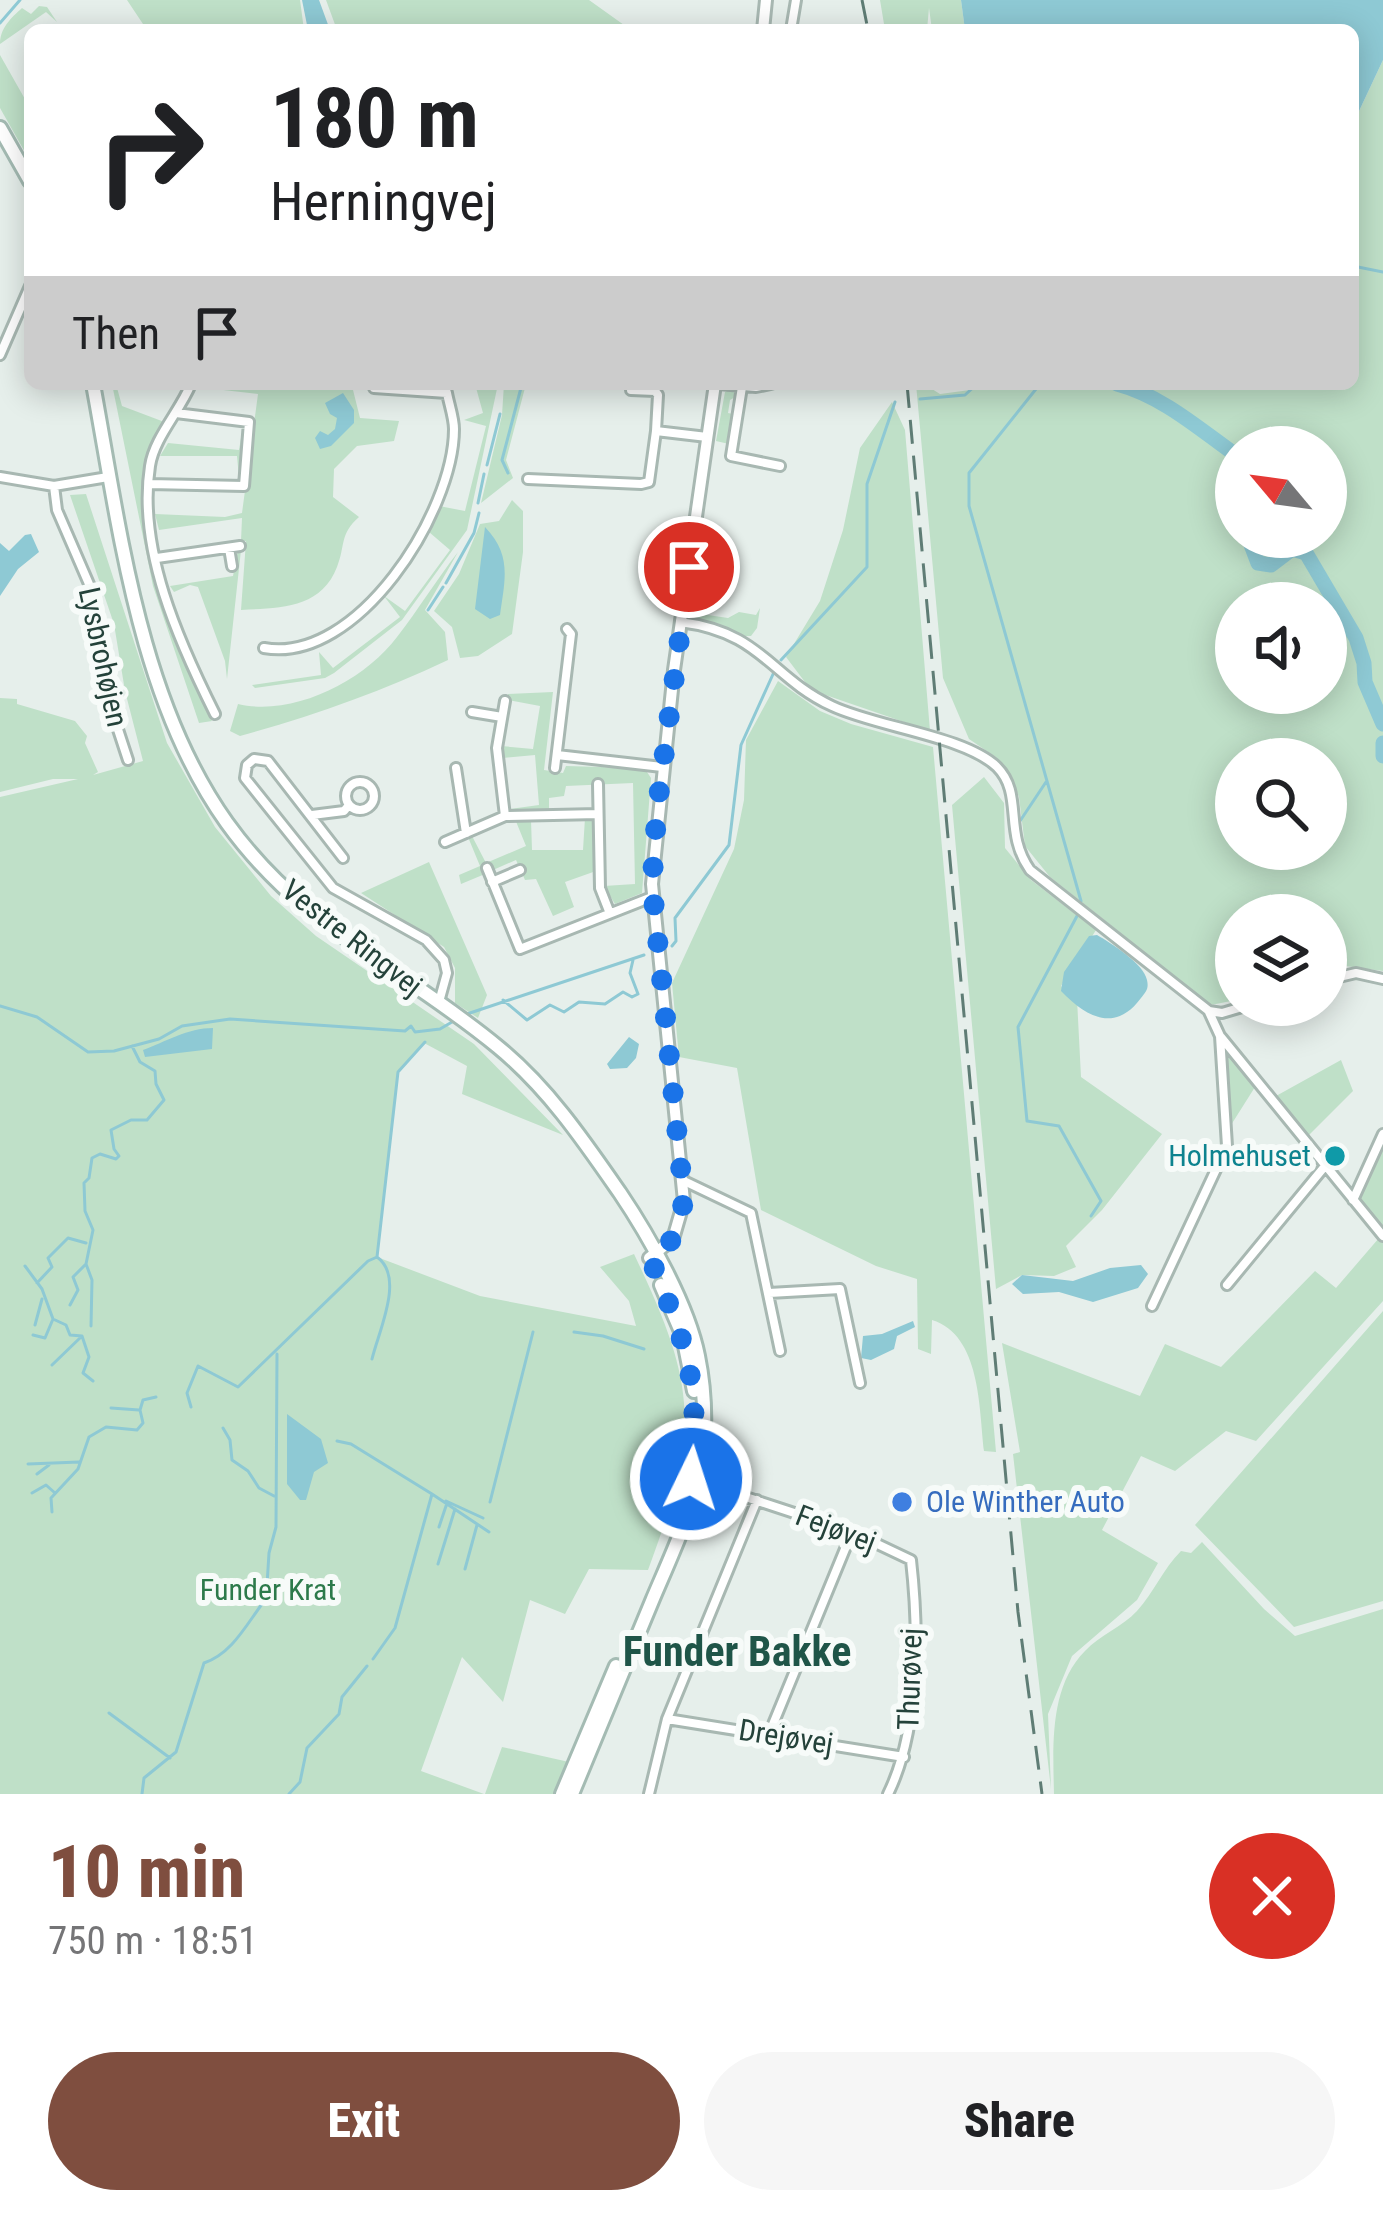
<!DOCTYPE html>
<meta charset="utf-8">
<style>
body{margin:0;font-family:"Roboto Condensed",sans-serif;background:#f6f6f6;color:#202124;height:100vh;display:flex;flex-direction:column;font-size:45px;white-space:nowrap}
*{box-sizing:border-box;margin:0}
p{font-size:39px;color:#757577}
.icon{flex:none;width:66px;height:66px;fill:none;stroke:currentColor;stroke-width:2;stroke-linecap:round;stroke-linejoin:round}
.map{position:relative;height:1794px;overflow:hidden}
.drawer{display:flex;flex-direction:column;background:#fff;flex:1}
.drawer>*{flex:none}
.hud{position:absolute;left:24px;top:24px;width:1335px;height:366px;border-radius:18px;box-shadow:0 6px 30px #0003;background:#fff;color:#202124;overflow:hidden}
.needle{width:78px;rotate:299deg}
.fabs{position:absolute;left:1215px;top:426px;display:grid;gap:24px}
.fabs a{display:grid;place-items:center;width:132px;height:132px;border-radius:50%;background:#fff;box-shadow:0 6px 30px #0003;font-size:60px}
.pin{position:absolute;display:grid;place-items:center;width:102px;height:102px;color:#fff;margin:-51px;border:6px solid #fff;border-radius:50%;box-shadow:0 3px 12px #0007}
.me{position:absolute;width:132px;margin:-66px;rotate:4deg;stroke-linejoin:round;filter:drop-shadow(0 0 9px #0008)}
.turn{display:flex;align-items:center;gap:42px;height:252px;padding:0 48px;font-size:54px}
.turn .icon{width:156px;height:156px;stroke-width:2.5}
.turn b{display:block;font-size:84px;line-height:102px}
.then{display:flex;align-items:center;height:114px;padding:0 48px;background:#0003;gap:24px;font-size:45px}
.round{display:grid;place-items:center;flex:none;width:126px;height:126px;border-radius:63px;background:#f6f6f6}
.summary{display:flex;align-items:center;justify-content:space-between;height:204px;padding:0 48px}
h1{font-size:72px;font-weight:800;line-height:90px;color:#7f4e3f}
.primary-button{display:flex;gap:24px;margin-top:auto;padding:24px 48px}
.primary-button a{flex:1;height:138px;border-radius:72px;background:#7f4e3f;color:#fff;font-size:48px;font-weight:800;line-height:138px;text-align:center}
.primary-button a+a{background:#f6f6f6;color:#202124}
.map>svg:first-child{display:block}
.green{fill:#bfe0c8;fill-rule:evenodd}
.water{fill:#8ec9d4}
.lines{fill:none;stroke-linecap:round;stroke-linejoin:round}
.stream{stroke:#8ec9d4;stroke-width:3}
.river{stroke:#8ec9d4;stroke-width:15}
.minor-casing{stroke:#a8b8b2;stroke-width:14}
.tertiary-casing{stroke:#a8b8b2;stroke-width:16}
.secondary-casing{stroke:#a4bbb3;stroke-width:18}
.minor{stroke:#fff;stroke-width:8}
.tertiary{stroke:#fff;stroke-width:10}
.secondary{stroke:#fff;stroke-width:12}
.rail{stroke:#5f7d75;stroke-width:3;stroke-dasharray:24 12;stroke-linecap:butt}
.route{stroke:#1a73e8;stroke-width:21;stroke-dasharray:0 37.8}
.culture-dot{fill:#0f9aa8;stroke:#f7fbf9;stroke-width:4.5}
.shop-dot{fill:#3f7fe0;stroke:#f7fbf9;stroke-width:4.5}
.labels{text-anchor:middle;stroke-width:12;stroke-linejoin:round;paint-order:stroke}
.street-label{font-size:30px;fill:#24423a;stroke:#f7fbf9}
.culture-label{font-size:30px;fill:#0d838f;stroke:#f7fbf9;text-anchor:end}
.shop-label{font-size:30px;fill:#366cbe;stroke:#f7fbf9;text-anchor:start}
.park-label{font-size:30px;fill:#2d7a4b;stroke:#f7fbf9}
.district-label{font-size:42px;font-weight:bold;fill:#1f5548;stroke:#f7fbf9}
</style>
<div class="map">
<svg width="1383" height="1794" viewBox="0 0 1383 1794">
<rect width="100%" height="100%" fill="#e6efeb"/>
<path class="green" d="M127,0H300L304,30H147Z
M326,0H589L631,30H337Z
M880,0H961L965,30H932L929,8L927,30H885Z
M39,6L47,7L57,22L46,12L0,44C0,28 11,18 22,8L31,14Z
M0,55L30,108V161L0,108Z
M1383,60V971L1345,966L1326,972V915H1236V1000L1211,1005L1050,877L1025,846L1019,797L1011,777L997,758L969,739L943,678L916,384H924L940,394L970,390L972,384H1353V124ZM1236,447H1326V537H1236ZM1236,603H1326V693H1236ZM1236,759H1326V849H1236Z
M112,384H116L122,406L167,423C160,435 148,450 146,463C131,537 181,655 212,721L199,723L153,586Z
M198,384L254,388L256,384H347L353,390L360,418L399,421L394,441L357,446L334,469L333,497L359,517C339,535 346,544 337,567C321,609 279,608 241,610L246,541H241L242,518L159,530L155,514L225,517L242,513L258,394L197,387Z
M475,384H498L467,530L402,620L334,673L325,678L255,688L252,685L321,675L319,652L333,668L400,617L384,596L405,611L450,550L429,532L439,506L465,511L486,426L464,420L483,413Z
M504,384H526L506,460L513,478L481,503L502,415Z
M731,389L737,396L730,400L728,413L733,414L729,444L716,441L725,392Z
M892,402L905,430L930,731L811,690L786,657L820,601L843,530L860,448Z
M243,426L239,478L237,456H160L168,443L239,450Z
M86,494L167,743L215,827L271,896L316,936L474,1044L563,1135L462,1094L467,1066L424,1043L398,1072L377,1257L480,1296L636,1326L629,1301L600,1267L634,1254C698,1388 700,1430 648,1570L589,1569L565,1614L530,1600L503,1702L462,1657L421,1771L484,1794H0V797L78,779H53L0,792V698L17,699V704L75,721L87,736L85,743L98,772L93,775L143,761L125,691L114,624L70,495Z
M512,500L523,511V552L512,634L478,656L460,658L452,627L434,611L459,574L480,524L499,521Z
M238,550H241L227,679L225,661L198,587L190,585L174,592L170,586L233,576Z
M458,552L425,610L445,632L448,660C380,692 313,716 240,736L230,731L238,704C293,717 364,681 397,637C418,610 437,579 458,552Z
M692,605L694,613L728,618L739,612L756,615L760,608L757,628L751,636H745L694,620L689,615Z
M778,681L820,711L851,724L933,747L996,1452L984,1451C979,1409 981,1335 932,1320L931,1354L918,1349L917,1279L876,1266L761,1210L737,1068L679,1057L672,983L734,849L744,800L746,740Z
M553,692L544,770L563,773L566,766L636,768L645,769L651,778L642,893L615,904L604,886L635,884L633,783L566,786L564,796L549,798V811L510,809L539,805L535,755L503,758L501,746L533,749L540,706L508,700V694Z
M984,777L1004,803L1005,848L1031,880L1096,930L1061,986L1077,999L1081,1077L1162,1134L1102,1210L1066,1246L1076,1267L1054,1276L1022,1275L996,1289L952,805Z
M585,818L595,822L596,871L565,882L574,907L553,916L536,879L525,880L516,860L493,870L490,865L484,868L485,874L461,884L459,875L480,866L468,837L472,836L486,863L526,846L515,819L531,820L532,850H583Z
M429,862L487,995L478,1018L455,1003V968L444,947L361,893Z
M1227,1053L1255,1087L1231,1125L1226,1091Z
M1341,1060L1353,1091L1307,1137L1276,1096Z
M1383,1141V1232L1357,1200Z
M1379,1238L1383,1242V1301L1256,1441L1226,1431L1175,1471L1141,1456L1102,1530L1158,1563L1137,1600L1072,1656L1048,1714L1051,1789L1013,1454L1020,1452L1002,1343L1140,1396L1165,1344L1221,1367L1315,1271L1336,1288Z
M1383,1311V1601L1294,1627L1195,1525Z
M1202,1542L1264,1609L1295,1636L1383,1609V1794H1054C1053,1747 1049,1687 1085,1651C1100,1635 1122,1627 1137,1611C1154,1592 1163,1569 1181,1551L1191,1553Z
M502,1747L569,1762L554,1794H485Z"/>
<path class="water" d="M302,0H319L330,30H308Z
M961,0H1383V60L1353,124V30H965Z
M343,393L354,410V423L331,446L320,449L315,438L320,431L328,435L335,429L337,418L330,414L325,403Z
M485,527C512,555 505,579 500,615L490,619L475,609Z
M31,534L39,552L18,569L0,596V543L9,551L25,535Z
M1097,935C1111,943 1144,964 1147,980C1149,989 1146,991 1141,998C1116,1032 1088,1019 1061,991L1064,972L1089,936Z
M213,1028L212,1049L145,1057L143,1050C165,1042 188,1028 213,1028Z
M629,1037L639,1044L636,1058L627,1068L610,1069L607,1064Z
M1141,1265L1148,1274L1138,1288L1093,1302L1059,1292L1023,1294L1012,1284L1022,1275L1073,1281L1110,1268Z
M913,1321L915,1327L897,1336L894,1349L871,1360L861,1358L863,1336L882,1334Z
M287,1414L321,1439L328,1463L314,1472L306,1500H300L287,1484Z"/>
<g class="lines">
<path class="stream" d="M0,23L20,0
M1353,266L1383,272
M1040,384L969,473V506L1081,901
M920,399L965,395L977,384
M487,465L500,414
M508,473L502,460L522,384
M478,503L484,474
M446,583L474,533L479,513
M428,610L443,587
M781,660L867,567V484L895,402
M1020,821L1046,782
M1077,916L1018,1027L1027,1121L1059,1126L1101,1201L1091,1216
M672,946L676,941L675,918L729,845L741,745L774,672
M503,1000L527,1020L550,1005L564,1012L579,1002L605,1004L623,992L632,997L638,994L630,973L633,960
M0,1006L37,1017L88,1052L114,1051L159,1039L182,1026L230,1019L405,1031L411,1026L415,1032L440,1029L452,1022
M467,1014L644,955
M25,1266L42,1289L53,1319L66,1325L70,1335L82,1336L89,1357L83,1373L93,1381
M37,1283L52,1267L48,1258L68,1238L86,1243
M70,1305L78,1290L73,1277L86,1264
M35,1325L42,1299
M91,1326L92,1280L86,1264L93,1230L85,1211L84,1183L89,1178L92,1158L100,1154L116,1159L119,1156L114,1149L111,1130L131,1120H147L164,1100L156,1084L155,1071L140,1062L132,1046
M574,1332L603,1336L644,1349
M33,1335L45,1338L53,1319
M372,1359C379,1330 405,1277 377,1257
M52,1365L81,1337
M191,1407L187,1393L198,1366L238,1387L368,1261L377,1257L398,1072L425,1042
M111,1408L139,1410
M223,1428L230,1440L232,1460L248,1471L259,1488L274,1496
M337,1441L351,1444L432,1494
M28,1464L79,1462
M37,1474L49,1465
M32,1493L46,1485L55,1493
M446,1501L483,1518
M490,1502L533,1332
M52,1512L51,1498L78,1469L89,1437L106,1427L137,1430L143,1423L140,1410L143,1400L156,1397
M439,1527L446,1506
M438,1564L455,1509
M465,1569L477,1525
M267,1585L269,1553L276,1527L277,1354
M373,1659L395,1628L432,1494L489,1532
M109,1713L170,1758
M142,1794L144,1778L176,1752L204,1663C231,1654 245,1627 262,1604
M289,1794L300,1782L307,1748L339,1714L342,1697L367,1666"/>
<path class="river" d="M1117,384C1162,396 1198,428 1236,455
M1254,537L1250,542L1258,563L1271,565L1292,549L1306,553L1356,638L1364,663L1365,682L1383,724
M1383,743V756"/>
<g class="minor-casing">
<path id="minor" d="M791,30L796,0
M0,355L30,286
M191,384C180,411 154,438 150,466C137,549 179,642 215,714
M718,384L756,387L771,384
M742,387L731,456L780,466
M374,388L447,393L444,384
M631,390L655,391L658,395L656,431L707,437
M0,477L54,486L108,477
M528,479L641,484L649,482L656,431
M149,484L244,486L249,422L176,413
M54,486L57,510L89,584L104,647L108,699L128,760
M229,548L232,566
M157,558L240,546
M680,622C762,632 770,677 832,706C876,727 965,736 997,767C1024,794 1003,832 1030,870L1209,1011L1222,1013L1249,1005
M264,648C357,665 454,512 454,429C454,418 449,404 447,393
M505,701L497,748L505,816
M472,712L502,717
M557,755L662,767
M456,768L466,833
M555,768L571,634L567,629
M346 796a14 14 0 1 1 28 0a14 14 0 1 1-28 0Z
M598,784L600,888L609,911
M312,815L344,811L349,805
M445,842L505,816L598,814
M343,858L268,761L254,759L247,765L245,778L333,888L426,940L444,960L447,973L439,1002
M487,868L520,949L652,897
M492,882L520,870
M1326,980L1356,973L1383,979
M1221,1037L1383,1236
M682,1180L751,1213L780,1351
M1353,1200L1383,1134
M1227,1285L1325,1166
M769,1293L840,1289L860,1383
M1152,1306L1227,1146L1220,1036L1209,1012
M691,1479L852,1532L911,1560C919,1631 920,1729 888,1794
M667,1719L904,1757
M769,1734L852,1532
M649,1794L667,1719L757,1500"/>
</g>
<g class="tertiary-casing">
<path id="tertiary" d="M763,30L766,0
M649,1258L673,1239L684,1201L652,884L674,670L715,384"/>
</g>
<g class="secondary-casing">
<path id="secondary" d="M0,128L30,181
M93,384C120,530 139,700 227,823C303,929 403,968 498,1047C548,1088 584,1141 620,1193C649,1236 688,1305 698,1356C706,1395 707,1444 697,1482C687,1523 668,1563 652,1601C625,1665 599,1730 572,1794
M661,1285L683,1336L694,1391
M562,1794L616,1666"/>
</g>
<use href="#minor" class="minor"/>
<use href="#tertiary" class="tertiary"/>
<use href="#secondary" class="secondary"/>
<path class="rail" d="M862,0L868,30
M907,384L1018,1612L1042,1794"/>
</g>
<g class="lines">
<path class="route" d="M689,567L657,809L652,884L684,1201L673,1239L650,1258C687,1346 701,1381 691,1479"/>
</g>
<circle class="culture-dot" cx="1335" cy="1156" r="12"/>
<circle class="shop-dot" cx="902" cy="1502" r="12"/>
<g class="labels">
<g class="street-label">
<text transform="translate(103 657) rotate(78)" y="10">Lysbrohøjen</text>
<text transform="translate(352 938) rotate(38)" y="10">Vestre Ringvej</text>
<text transform="translate(836 1529) rotate(21)" y="10">Fejøvej</text>
<text transform="translate(910 1679) rotate(-88)" y="10">Thurøvej</text>
<text transform="translate(786 1737) rotate(9)" y="10">Drejøvej</text>
</g>
<g class="culture-label">
<text x="1311" y="1166">Holmehuset</text>
</g>
<g class="shop-label">
<text x="926" y="1512">Ole Winther Auto</text>
</g>
<g class="park-label">
<text x="268" y="1600">Funder Krat</text>
</g>
<g class="district-label">
<text x="737" y="1666">Funder Bakke</text>
</g>
</g>
</svg>
<div class="fabs">
<a><svg class="needle" viewBox="-14 -14 28 28"><path d="M0-13l5 13h-10z" fill="#e53935"/><path d="M0 13l5-13h-10z" fill="#757577"/></svg></a>
<a><svg class="icon" aria-label="sound" viewBox="0 0 24 24"><path d="M4 9h4l5-4v14l-5-4H4zM17 9q2 3 0 6"/></svg></a>
<a><svg class="icon" aria-label="search" viewBox="0 0 24 24"><circle cx="10" cy="10" r="6"/><path d="M15 15l6 6"/></svg></a>
<a><svg class="icon" aria-label="layers" viewBox="0 0 24 24"><path d="M12 4l9 5-9 5-9-5zM3 14l9 5 9-5"/></svg></a>
</div>
<div class="pin" style="left:689px;top:567px;background:#d93025"><svg class="icon" aria-label="arrive" viewBox="0 0 24 24"><path d="M6 21V4h12l-3 4 3 4H6"/></svg></div>
<svg class="me" style="left:691px;top:1479px" viewBox="-20 -20 40 40"><circle r="17" fill="#1a73e8" stroke="#fff" stroke-width="3"/><path d="M0-11L8 9 0 5-8 9z" fill="#fff"/></svg>
<div class="hud">
<div class="turn"><svg class="icon" aria-label="right" viewBox="0 0 24 24"><path d="M7 20v-9h11M14 6l5 5-5 5"/></svg><div><b>180 m</b>Herningvej</div></div>
<div class="then">Then<svg class="icon" aria-label="arrive" viewBox="0 0 24 24"><path d="M6 21V4h12l-3 4 3 4H6"/></svg></div>
</div>
</div>
<section class="drawer">
<div class="summary"><div><h1>10 min</h1><p>750 m · 18:51</p></div><a class="round" style="background:#d93025;color:#fff"><svg class="icon" aria-label="close" viewBox="0 0 24 24"><path d="M6 6l12 12M18 6L6 18"/></svg></a></div>
<div class="primary-button"><a>Exit</a><a>Share</a></div>
</section>
